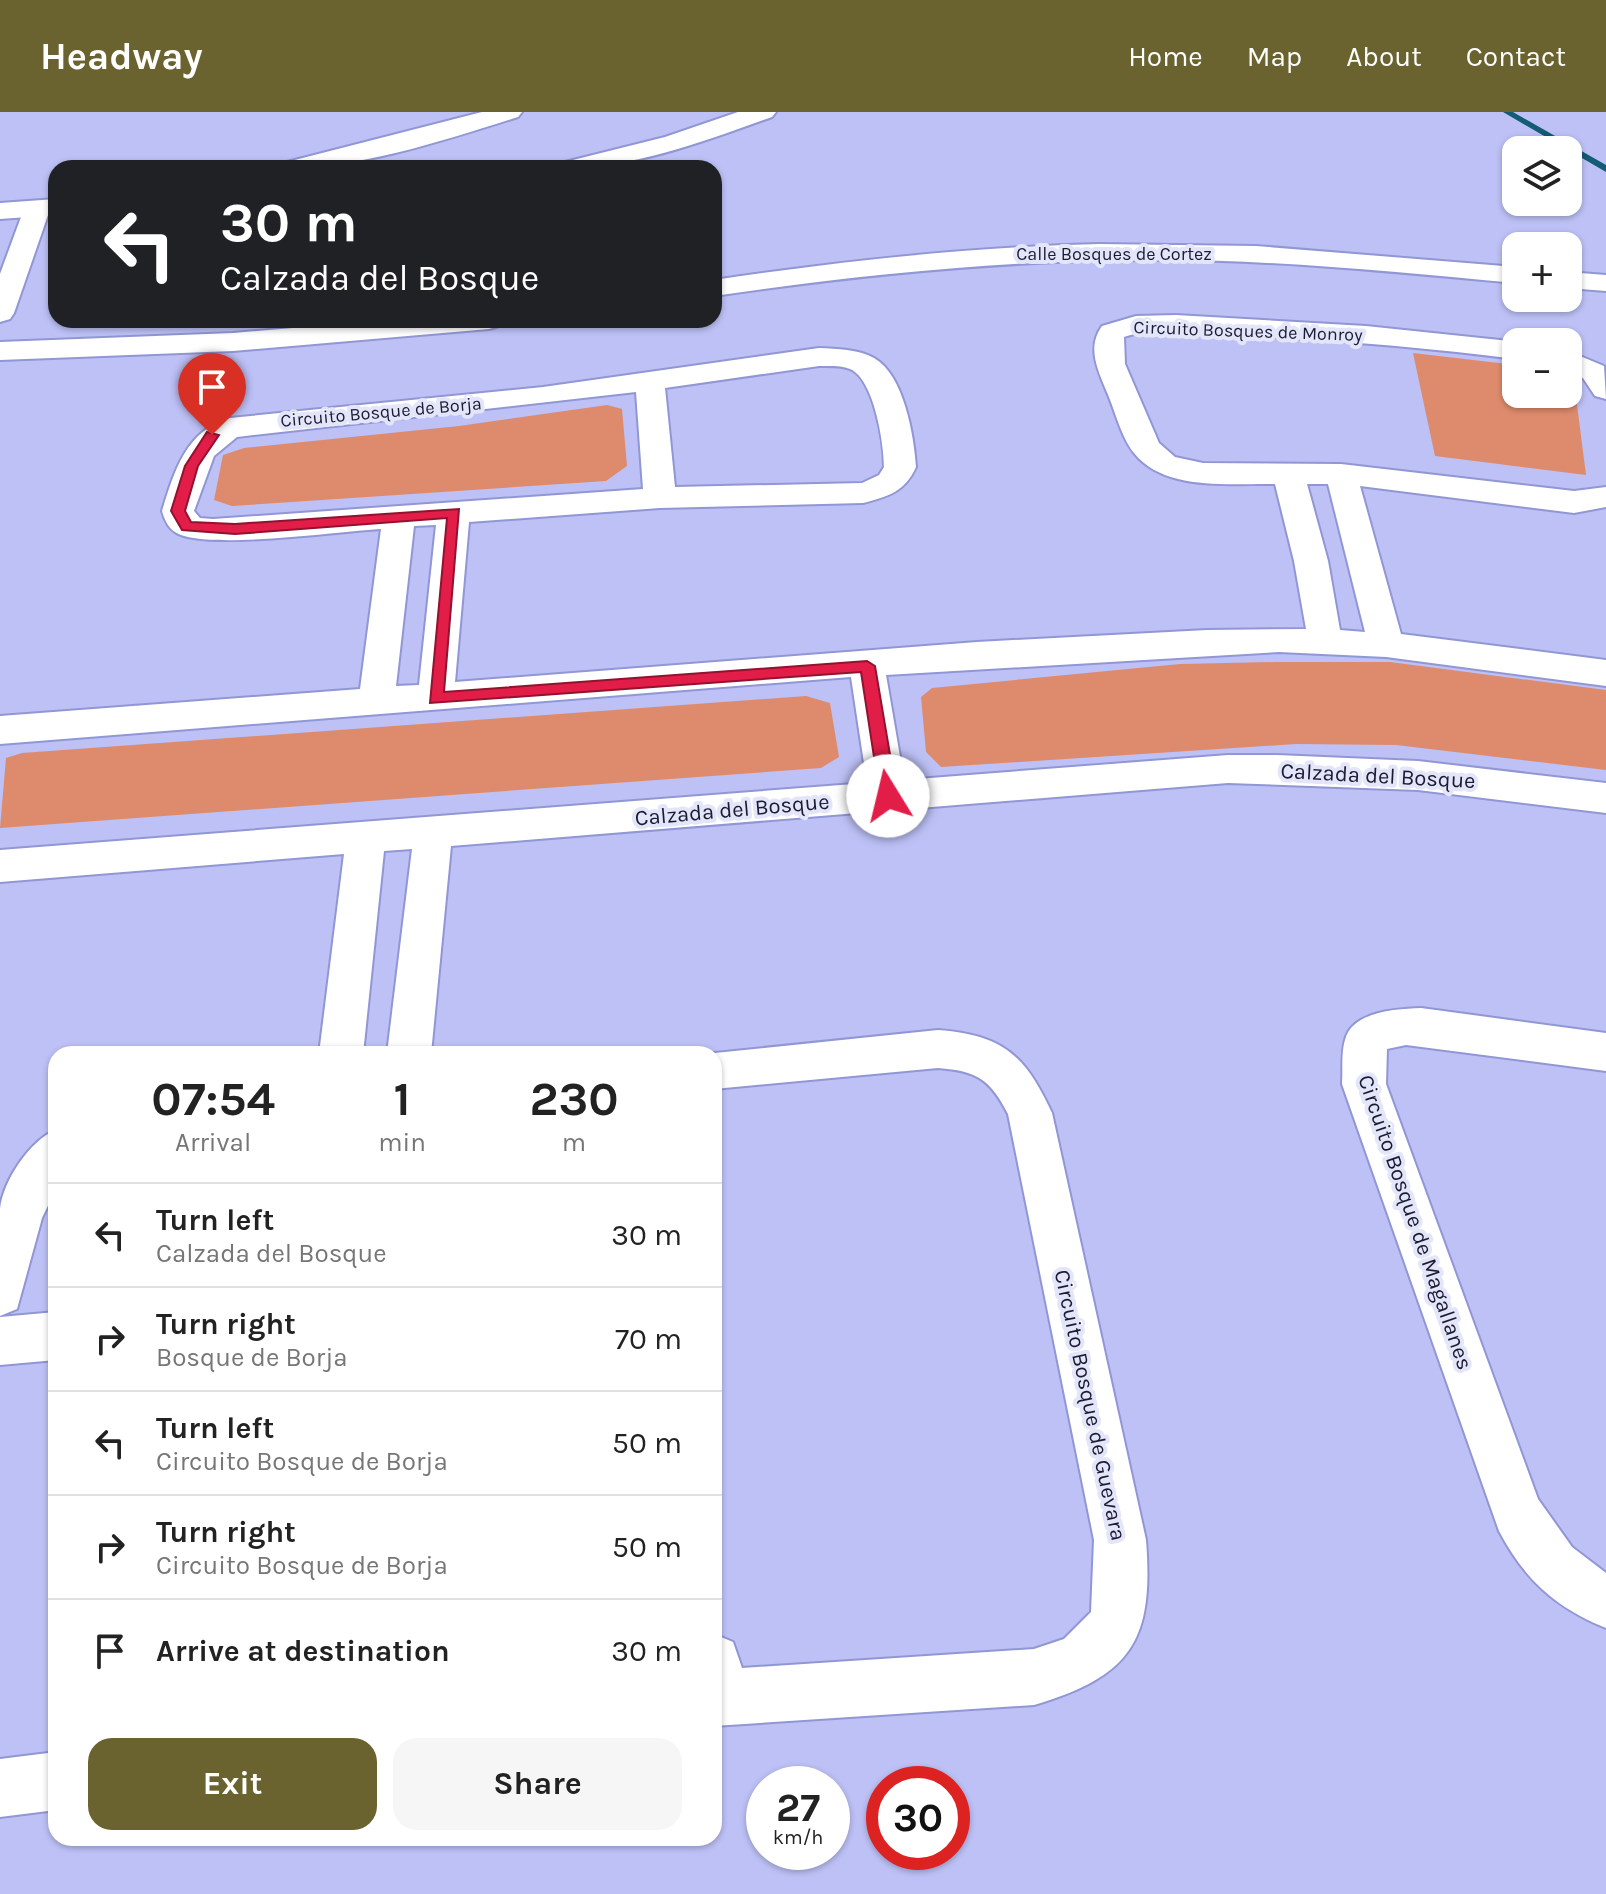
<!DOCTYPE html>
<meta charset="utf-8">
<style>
body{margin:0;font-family:Karla,sans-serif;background:#f6f6f6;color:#222;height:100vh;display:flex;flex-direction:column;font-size:30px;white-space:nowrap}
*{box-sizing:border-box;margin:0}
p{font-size:26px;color:#767676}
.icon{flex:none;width:44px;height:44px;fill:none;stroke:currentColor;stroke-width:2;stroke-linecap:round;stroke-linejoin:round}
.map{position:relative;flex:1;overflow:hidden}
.panel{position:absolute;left:48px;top:934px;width:674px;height:800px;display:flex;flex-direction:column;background:#fff;border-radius:24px;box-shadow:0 2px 6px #0004}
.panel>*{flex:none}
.banner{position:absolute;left:48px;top:48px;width:674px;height:168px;border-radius:24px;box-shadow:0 2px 6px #0004;background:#202124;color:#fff;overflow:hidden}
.fabs{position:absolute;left:1502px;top:24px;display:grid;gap:16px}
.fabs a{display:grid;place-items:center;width:80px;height:80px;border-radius:16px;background:#fff;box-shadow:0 2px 6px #0004;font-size:40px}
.speed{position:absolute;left:746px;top:1654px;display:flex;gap:16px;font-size:40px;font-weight:700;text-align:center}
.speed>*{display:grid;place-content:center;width:104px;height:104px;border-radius:50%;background:#fff;box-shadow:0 2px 6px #0004;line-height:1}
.speed small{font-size:20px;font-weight:400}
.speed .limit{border:12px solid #d22;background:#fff;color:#111}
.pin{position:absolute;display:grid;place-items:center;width:68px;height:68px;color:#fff;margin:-82px -34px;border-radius:50% 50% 50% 0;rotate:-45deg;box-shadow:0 0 8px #0007}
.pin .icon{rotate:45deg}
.me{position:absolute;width:88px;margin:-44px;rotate:351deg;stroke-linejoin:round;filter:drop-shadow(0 0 6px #0008)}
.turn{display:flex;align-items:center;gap:28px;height:168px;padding:0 40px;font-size:36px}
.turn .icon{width:104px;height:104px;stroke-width:2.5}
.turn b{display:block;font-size:56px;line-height:68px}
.eta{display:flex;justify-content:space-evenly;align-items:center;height:136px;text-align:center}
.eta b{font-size:48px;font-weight:700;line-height:56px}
.button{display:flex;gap:16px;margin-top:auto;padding:16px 40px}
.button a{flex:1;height:92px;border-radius:24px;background:#6a622f;color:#fff;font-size:32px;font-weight:700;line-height:92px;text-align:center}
.button a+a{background:#f6f6f6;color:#222}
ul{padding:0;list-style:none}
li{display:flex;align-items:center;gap:24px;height:104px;padding:0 40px;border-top:2px solid #e0e0e0}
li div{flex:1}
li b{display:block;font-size:30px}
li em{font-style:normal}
header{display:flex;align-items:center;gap:48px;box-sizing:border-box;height:112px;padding:0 40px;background:#6a622f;color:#fff}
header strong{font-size:38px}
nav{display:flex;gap:44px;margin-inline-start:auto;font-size:28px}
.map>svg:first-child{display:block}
.green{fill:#de8b6d}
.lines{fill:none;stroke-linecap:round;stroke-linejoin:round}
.stream{fill:#135c74;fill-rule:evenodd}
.street-casing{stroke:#9196d5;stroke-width:4}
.highway-casing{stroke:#9196d5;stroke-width:4}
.street{fill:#fff;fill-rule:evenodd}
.highway{fill:#fff;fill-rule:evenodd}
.route{fill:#e11d48;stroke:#92132f;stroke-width:2}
.labels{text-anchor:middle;stroke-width:8;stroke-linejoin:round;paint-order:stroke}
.far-street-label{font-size:18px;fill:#1b1c34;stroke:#e3e5f9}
.street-label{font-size:22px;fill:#1b1c34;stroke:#e3e5f9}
</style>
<header>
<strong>Headway</strong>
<nav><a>Home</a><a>Map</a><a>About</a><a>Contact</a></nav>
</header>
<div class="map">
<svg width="1606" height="1782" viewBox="0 0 1606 1782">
<rect width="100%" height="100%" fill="#bdc1f6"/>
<path class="green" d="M1413,241L1516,253V282H1568V260L1573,261L1586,363L1435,344Z
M607,293L622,297L627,354L606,369L232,394L214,388L223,343L244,336L459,314Z
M1276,550H1390L1606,578V658L1396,633L1296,632L941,655L926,640L921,585L932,576L1180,552Z
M806,584L830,591L839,645L821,656L0,716L6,646L22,641Z"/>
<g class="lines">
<path class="stream" d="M1503,0H1513L1606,53V60Z"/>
<g class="street-casing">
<path id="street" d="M37,89L46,91L50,97L14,201L10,207L0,210V162L24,97L28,91Z
M1099,132L1256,134L1516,155V171C1394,160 1271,147 1148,148C1002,148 858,163 714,184V168C842,149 970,135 1099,132Z
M1568,160L1606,163V179L1568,176Z
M1176,203L1366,214L1519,230H1516V247C1420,235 1324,227 1228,223C1195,222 1156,214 1124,225L1125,252L1159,331L1175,345L1203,351L1341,352L1574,379L1606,375V395L1574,401L1360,374L1401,522L1606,548V574L1386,545L1279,540L886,563L904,668L1228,643H1277L1418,649L1606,671V701L1418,678L1228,671L451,734L431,942H387L412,737L384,739L363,942H319L344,742L0,770V738L867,671L851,565L0,632V604L360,577L381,417C342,419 202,439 175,420C168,416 164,406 162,399C174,360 186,318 230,306L543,275L819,236C837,237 858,237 874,246C904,263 914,324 916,355C905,380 887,385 863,391L660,396L469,410L455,570L977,530L1207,518L1306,517L1294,449L1275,372C1231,371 1165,380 1134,341C1121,325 1115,298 1106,278C1097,256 1087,235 1102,214L1136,204ZM819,254C829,254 841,253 850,257C874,267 884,331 884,355L879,363L862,371L675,375L665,276ZM636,280L643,377L213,407L200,406L194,399L214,344L237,325ZM1307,372H1328L1365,520L1340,518L1328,449ZM436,413L419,573L396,574L414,414Z
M389,208H503L499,214L489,217L233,239L0,248V230L233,221Z
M1568,239L1604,254L1606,287L1595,284L1583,266L1568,259Z
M1421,896L1606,921V959L1406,933L1387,937L1386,972L1538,1387L1572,1435L1606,1461V1516C1555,1495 1525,1468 1499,1419L1342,972C1343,958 1341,941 1345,928C1352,899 1397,897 1421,896Z
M938,918C1003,923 1025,943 1052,1001L1146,1428C1154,1529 1131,1564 1034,1593L714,1614V1522L733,1530L742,1556L1034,1537L1064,1527L1091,1500L1094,1428L1008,1002C990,967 977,959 938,956L714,977V942H705Z
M56,1018V1077L42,1106L17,1197L0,1204C0,1169 0,1132 0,1097C3,1069 30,1028 56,1018Z
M56,1200V1248L0,1253V1205Z
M56,1640V1698L0,1705V1647Z"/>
</g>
<g class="highway-casing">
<path id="highway" d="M482,0H522L518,5C441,29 363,56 283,56L287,50Z
M738,0H776L772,5C701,30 637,56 561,56L565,50L665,25Z
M56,87V103L0,107V91Z"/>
</g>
<use href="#street" class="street"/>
<use href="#highway" class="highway"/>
</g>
<path class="route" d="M207,320L219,323L198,354L185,399L191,410L235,412L459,397L444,580L867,549L875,554L897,684L888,691L880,684L861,560L430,591L447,406L235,422L182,418L171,399L185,354Z"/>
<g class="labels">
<g class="far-street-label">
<text x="1114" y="148">Calle Bosques de Cortez</text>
<text transform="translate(1248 219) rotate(2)" y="6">Circuito Bosques de Monroy</text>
<text transform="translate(381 300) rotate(-5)" y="6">Circuito Bosque de Borja</text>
</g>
<g class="street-label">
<text transform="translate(1378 663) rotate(3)" y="8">Calzada del Bosque</text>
<text transform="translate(732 697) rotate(-5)" y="8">Calzada del Bosque</text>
<text transform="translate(1416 1110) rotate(71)" y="8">Circuito Bosque de Magallanes</text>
<text transform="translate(1091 1293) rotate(78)" y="8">Circuito Bosque de Guevara</text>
</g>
</g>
</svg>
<div class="fabs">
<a><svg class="icon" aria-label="layers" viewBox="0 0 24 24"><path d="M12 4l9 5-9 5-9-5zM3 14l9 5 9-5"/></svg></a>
<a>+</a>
<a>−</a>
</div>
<div class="speed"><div>27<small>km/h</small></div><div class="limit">30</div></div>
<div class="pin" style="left:212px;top:323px;background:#d93025"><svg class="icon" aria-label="arrive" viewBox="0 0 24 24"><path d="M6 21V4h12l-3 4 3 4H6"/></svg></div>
<svg class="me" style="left:888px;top:684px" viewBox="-20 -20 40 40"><circle r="19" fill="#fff"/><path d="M0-13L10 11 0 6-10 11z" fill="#e11d48"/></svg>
<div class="banner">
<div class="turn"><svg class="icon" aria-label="left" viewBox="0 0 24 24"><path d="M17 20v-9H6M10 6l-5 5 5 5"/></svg><div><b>30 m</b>Calzada del Bosque</div></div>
</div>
<section class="panel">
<div class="eta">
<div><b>07:54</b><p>Arrival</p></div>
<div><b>1</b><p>min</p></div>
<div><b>230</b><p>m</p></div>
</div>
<ul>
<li><svg class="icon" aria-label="left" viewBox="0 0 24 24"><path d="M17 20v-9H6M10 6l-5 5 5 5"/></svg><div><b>Turn left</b><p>Calzada del Bosque</p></div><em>30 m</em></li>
<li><svg class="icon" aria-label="right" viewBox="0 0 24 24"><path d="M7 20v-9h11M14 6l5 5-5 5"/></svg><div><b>Turn right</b><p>Bosque de Borja</p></div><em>70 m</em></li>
<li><svg class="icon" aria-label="left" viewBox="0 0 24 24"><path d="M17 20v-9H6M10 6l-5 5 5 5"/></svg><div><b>Turn left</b><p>Circuito Bosque de Borja</p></div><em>50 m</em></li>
<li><svg class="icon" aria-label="right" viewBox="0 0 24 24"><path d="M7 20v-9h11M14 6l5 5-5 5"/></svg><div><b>Turn right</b><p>Circuito Bosque de Borja</p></div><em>50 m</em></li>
<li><svg class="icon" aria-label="arrive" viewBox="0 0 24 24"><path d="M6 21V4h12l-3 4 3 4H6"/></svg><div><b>Arrive at destination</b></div><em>30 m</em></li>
</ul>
<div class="button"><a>Exit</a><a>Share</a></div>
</section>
</div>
